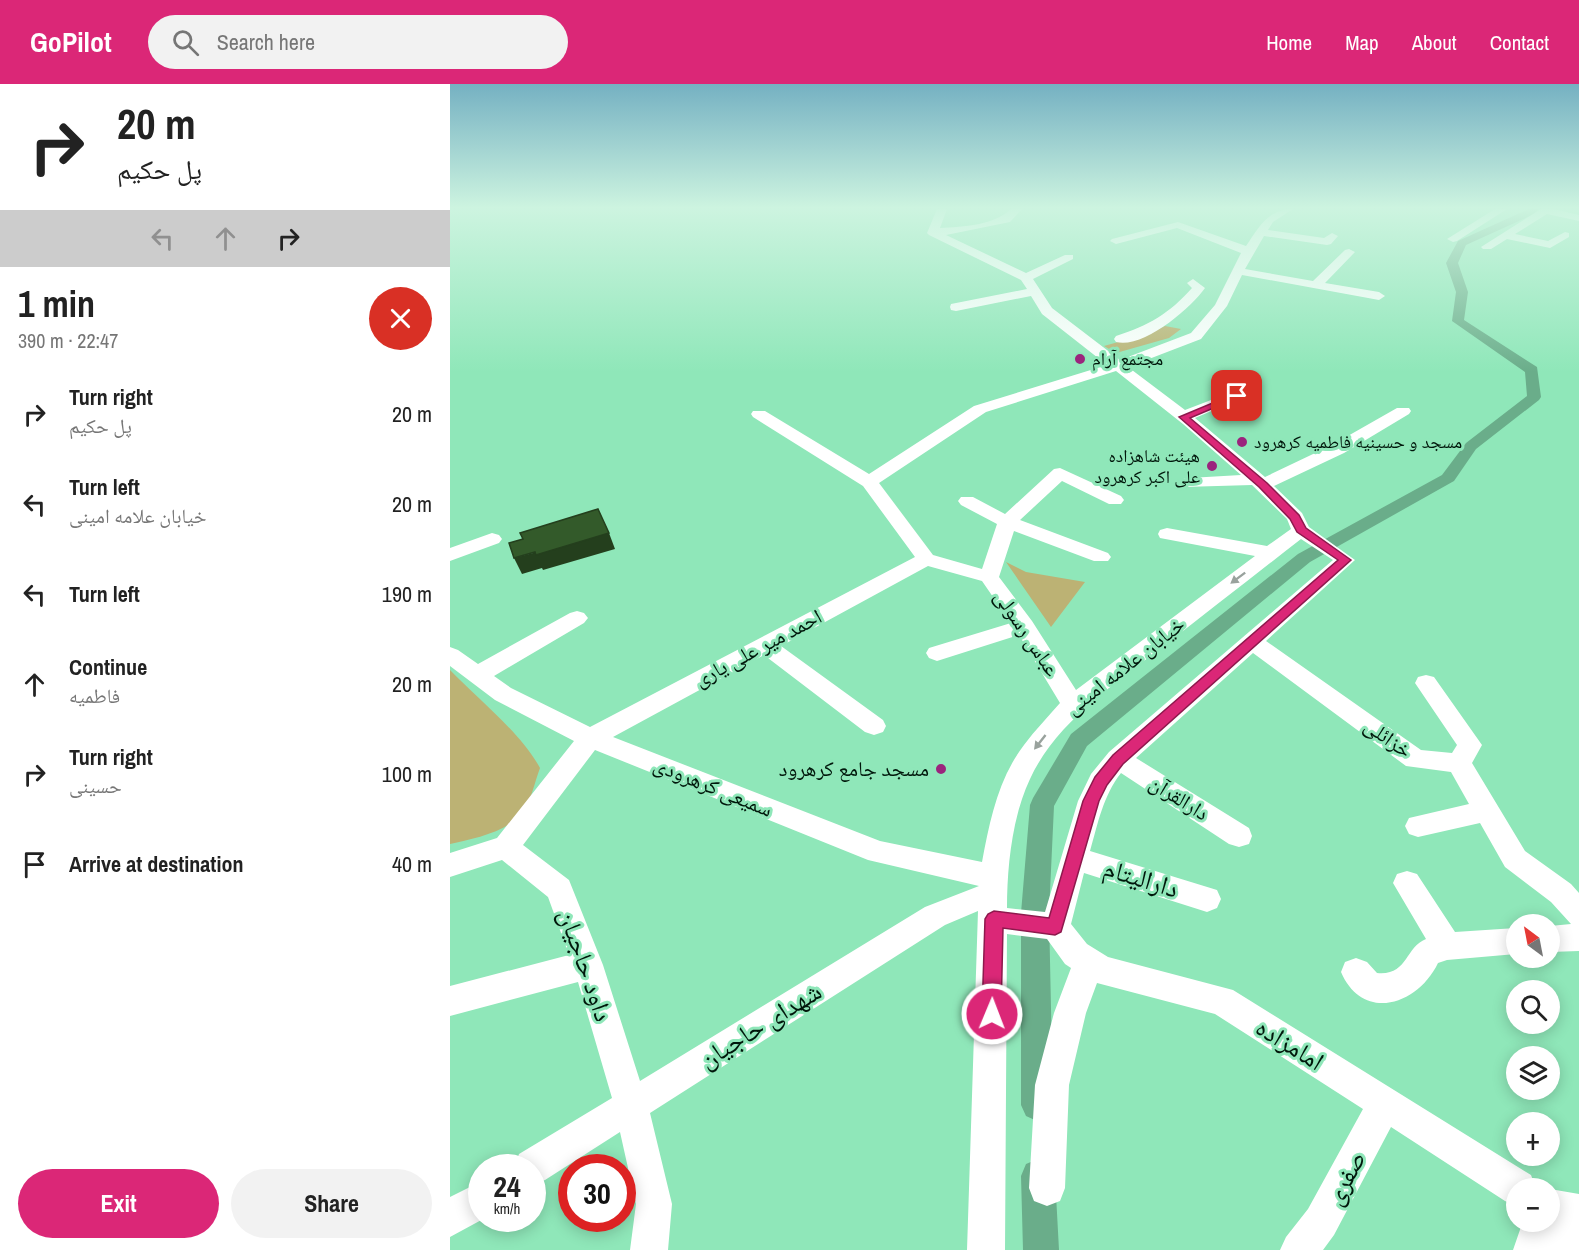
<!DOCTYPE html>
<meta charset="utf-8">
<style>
body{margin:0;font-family:"Archivo Narrow","Noto Naskh Arabic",sans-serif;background:#f2f2f2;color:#222;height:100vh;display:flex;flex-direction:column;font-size:22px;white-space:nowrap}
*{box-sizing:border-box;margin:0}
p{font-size:20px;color:#767676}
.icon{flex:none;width:33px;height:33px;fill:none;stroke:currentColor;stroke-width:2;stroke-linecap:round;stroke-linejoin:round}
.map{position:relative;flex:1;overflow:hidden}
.details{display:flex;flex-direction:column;background:#fff;width:450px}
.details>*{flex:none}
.hud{background:#fff;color:#222;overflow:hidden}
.needle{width:39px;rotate:328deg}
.fabs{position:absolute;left:1056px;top:830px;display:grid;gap:12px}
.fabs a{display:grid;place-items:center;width:54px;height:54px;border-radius:50%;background:#fff;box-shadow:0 3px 15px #0003;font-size:30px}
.speed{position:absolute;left:18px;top:1070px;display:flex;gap:12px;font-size:30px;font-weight:700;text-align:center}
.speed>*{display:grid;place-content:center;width:78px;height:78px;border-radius:50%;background:#fff;box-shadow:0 3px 15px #0003;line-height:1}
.speed small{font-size:15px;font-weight:400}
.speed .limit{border:9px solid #d22;background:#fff;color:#111}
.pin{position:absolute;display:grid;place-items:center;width:51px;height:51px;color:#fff;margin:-26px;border-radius:12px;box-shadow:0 3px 9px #0006}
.me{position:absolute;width:66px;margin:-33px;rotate:1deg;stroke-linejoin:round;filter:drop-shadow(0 0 4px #0008)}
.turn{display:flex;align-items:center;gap:21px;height:126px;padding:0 18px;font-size:27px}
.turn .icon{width:78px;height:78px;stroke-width:2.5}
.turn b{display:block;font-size:42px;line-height:51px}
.lanes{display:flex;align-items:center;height:57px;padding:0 18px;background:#0003;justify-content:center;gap:30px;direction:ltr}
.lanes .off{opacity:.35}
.round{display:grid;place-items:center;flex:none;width:63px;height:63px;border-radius:32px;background:#f2f2f2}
.overview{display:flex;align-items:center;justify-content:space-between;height:102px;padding:0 18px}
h1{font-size:36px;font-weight:800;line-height:45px}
.primary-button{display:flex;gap:12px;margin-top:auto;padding:12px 18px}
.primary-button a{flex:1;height:69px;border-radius:36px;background:#db2777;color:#fff;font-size:24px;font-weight:800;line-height:69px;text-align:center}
.primary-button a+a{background:#f2f2f2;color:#222}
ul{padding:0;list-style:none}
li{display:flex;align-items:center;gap:18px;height:90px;padding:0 18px}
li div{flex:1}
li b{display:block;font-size:22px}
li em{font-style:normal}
header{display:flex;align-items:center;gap:36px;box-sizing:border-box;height:84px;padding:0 30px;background:#db2777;color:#fff}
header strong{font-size:28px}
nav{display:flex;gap:33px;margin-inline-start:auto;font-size:21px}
.search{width:420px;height:54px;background:#f2f2f2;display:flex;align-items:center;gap:15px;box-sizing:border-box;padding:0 21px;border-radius:33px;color:#767676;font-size:22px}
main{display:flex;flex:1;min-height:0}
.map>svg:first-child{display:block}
.green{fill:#bcb274}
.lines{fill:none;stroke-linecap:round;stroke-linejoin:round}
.canal{fill:#6aad8a;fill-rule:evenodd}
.minor{fill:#fff;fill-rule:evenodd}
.shaded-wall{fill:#243f1d}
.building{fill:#335a2a;stroke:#243f1d;stroke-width:1.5}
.oneway{fill:#99a29d}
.route{fill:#db2777;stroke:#8e194d;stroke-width:1.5}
.poi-dot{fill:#9b247d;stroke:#8fe7b9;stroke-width:2}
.labels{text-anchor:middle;stroke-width:6;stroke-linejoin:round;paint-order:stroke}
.far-poi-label{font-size:18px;fill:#00170b;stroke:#8fe7b9;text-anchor:start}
.street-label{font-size:21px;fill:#00170b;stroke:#8fe7b9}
.poi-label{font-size:21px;fill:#00170b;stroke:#8fe7b9;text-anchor:end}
.near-street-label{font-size:26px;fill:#00170b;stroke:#8fe7b9}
</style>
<header>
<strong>GoPilot</strong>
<div class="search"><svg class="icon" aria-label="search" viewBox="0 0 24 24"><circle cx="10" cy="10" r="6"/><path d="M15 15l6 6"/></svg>Search here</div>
<nav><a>Home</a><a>Map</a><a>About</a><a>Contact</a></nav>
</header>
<main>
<section class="details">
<div class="hud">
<div class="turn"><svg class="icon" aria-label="right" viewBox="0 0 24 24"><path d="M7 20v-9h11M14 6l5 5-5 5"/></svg><div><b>20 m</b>پل حکیم</div></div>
<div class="lanes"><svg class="icon off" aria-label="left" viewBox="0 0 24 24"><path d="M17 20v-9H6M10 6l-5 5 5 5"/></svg><svg class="icon off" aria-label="ahead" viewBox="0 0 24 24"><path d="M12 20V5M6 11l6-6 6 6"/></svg><svg class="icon" aria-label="right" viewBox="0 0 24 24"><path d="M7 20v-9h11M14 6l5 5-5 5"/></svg></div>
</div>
<div class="overview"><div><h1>1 min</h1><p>390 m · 22:47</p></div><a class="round" style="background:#d93025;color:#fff"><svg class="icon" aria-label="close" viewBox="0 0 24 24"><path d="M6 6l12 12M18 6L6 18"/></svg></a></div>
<ul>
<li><svg class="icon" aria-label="right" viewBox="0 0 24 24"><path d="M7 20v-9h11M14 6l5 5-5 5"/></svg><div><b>Turn right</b><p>پل حکیم</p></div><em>20 m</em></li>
<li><svg class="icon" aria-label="left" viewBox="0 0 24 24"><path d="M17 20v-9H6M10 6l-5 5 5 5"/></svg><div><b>Turn left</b><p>خیابان علامه امینی</p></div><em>20 m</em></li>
<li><svg class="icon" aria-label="left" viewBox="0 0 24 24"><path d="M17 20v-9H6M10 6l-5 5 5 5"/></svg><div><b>Turn left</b></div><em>190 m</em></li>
<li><svg class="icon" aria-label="ahead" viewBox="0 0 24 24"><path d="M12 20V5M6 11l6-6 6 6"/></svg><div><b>Continue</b><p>فاطمیه</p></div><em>20 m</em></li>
<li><svg class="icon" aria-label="right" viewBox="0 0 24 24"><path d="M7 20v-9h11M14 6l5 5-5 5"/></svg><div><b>Turn right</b><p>حسینی</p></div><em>100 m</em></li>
<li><svg class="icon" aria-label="arrive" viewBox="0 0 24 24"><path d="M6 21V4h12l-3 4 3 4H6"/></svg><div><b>Arrive at destination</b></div><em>40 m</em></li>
</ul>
<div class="primary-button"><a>Exit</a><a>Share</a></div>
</section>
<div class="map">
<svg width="1129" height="1166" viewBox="0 0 1129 1166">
<rect width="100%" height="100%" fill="#8fe7b9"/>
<path class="green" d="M715,242L731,245L719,254L666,269L654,262L700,249Z
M556,478L576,488L635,498L601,543Z
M0,586C29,616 71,649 90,684C85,697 81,717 73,728C58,748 23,755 0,760Z"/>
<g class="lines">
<path class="canal" d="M1079,125H1089L1084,130L1016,161L1008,179L1018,208L1014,236L1087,283L1091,313L1089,316L1026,365L1004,397L860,478L637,662L604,722L599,829L603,1021L598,1032L587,1037L576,1032L571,1021V829L580,721L583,714L621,650L848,470L992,391L1016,359L1077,312L1075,288L1002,237L1006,208L996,179L1008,157Z
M588,1075L600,1080L605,1092L609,1166H573L571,1092L576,1080Z"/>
<path class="minor" d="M487,125H497L490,144C513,143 545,141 561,125H572L560,138L496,151L576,189L615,171H623V175L583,195L602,224L670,276L741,249L765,221L791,169L727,144L666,160L660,157L662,155L728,138L796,162C809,143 818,125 843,125L823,138L818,146L874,154L882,149L888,152L881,160L877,161L814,152L795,185L863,197L895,166L899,165L905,168L875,199L929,208L935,212L929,216L792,191L777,222L751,255L678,283L735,326L782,308H792L795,311L792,314L745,334L815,393L882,361L947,324H959L961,327L959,330L894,369L824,402L852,429L859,443L905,476L816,557L971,666L1002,669L1007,661L965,599L968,593L976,591L984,593L1032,661L1022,679L1075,767L1121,800L1129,809V867L1100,868V842L1121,840L1101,818L1055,783L1030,739L968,753L959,750L955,742L959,734L1019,720L1001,688L956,682L803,569L686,674L799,744L802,752L799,760L789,763L779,760L671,689C653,712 648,739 640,767L767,806L771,815L767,824L757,828L634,789L621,840L637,860L658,873L783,906L1081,1091L1086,1104H1066V1122L1055,1117L941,1043L884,1151L873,1166H830L836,1153L858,1125L913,1025L765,930L647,899L636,929L619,1001L615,1104L610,1117L597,1122L584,1117L579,1104L585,1001L604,929L621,884L615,880L597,855L557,850L555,1166H517L528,827L495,841L200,1029L222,1120L218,1166H180L186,1120L170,1048L95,1096L82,1101V1083H64L69,1070L162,1014L128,898L0,932V902L119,871L98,813L52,776L0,793V769L47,754L124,657L45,616L0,582V563L8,566L28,580L120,529L127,527L134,529L138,534L134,539L44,592L61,604L140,643L465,473L413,402L303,333L301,330L303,327H315L419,390L524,322L657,281L592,230L581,212L506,227L501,226L500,223L501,220L577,205L571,196L479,151L477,149ZM666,287L733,340L791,391L739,394L733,395L730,399L733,403L802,401L837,435L841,445L817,462L717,444L710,446L708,450L710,454L805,472L626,606L582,537L549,493L564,447L644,477H658L661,473L658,469L570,436L612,397L659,420H671L674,416L671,412L610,384L604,385L555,430L523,413H511L508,417L511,421L547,440L532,485L483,471L429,399L536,328ZM851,455L883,476L659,668L641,690L628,717L595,828L557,824C557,783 562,733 580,695C606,638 666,599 715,561C760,526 806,490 851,455ZM478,482L532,497L561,539L479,564L476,569L479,574L487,577L569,551L610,619C598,633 585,646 574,661C548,695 540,736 532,778L430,757L163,653L314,571L415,648L424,651L433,648L436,642L433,636L331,562ZM145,666L418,776L529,802L475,823L190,997L153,881L119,796L73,761Z
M1045,125H1057L1007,157L1003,158L997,155Z
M1091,125H1103L1129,131V137L1097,130L1065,150L1098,157L1115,148L1119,149V153L1100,164L1057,155L1041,165H1033L1031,163Z
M743,195L755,204C740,225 693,265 666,258L664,255L666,252C698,242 720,229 742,204L737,199Z
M42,449L49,451L52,455L49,459L0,477V464Z
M957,787L967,790L1005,848L1066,844V870L997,876L988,879C968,921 913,939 891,888L895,878L906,874L917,878L927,889C958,892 955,863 976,855L943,799L947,790Z
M32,1097V1134H35L0,1153V1113Z
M1100,1105L1129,1110V1166H1063L1073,1137H1100Z"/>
</g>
<path class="shaded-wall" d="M159,449L165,465L93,486L92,484L72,490L64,474Z"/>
<path class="building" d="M148,425L159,449L86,471L85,468L64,474L59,459L73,455L70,449Z"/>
<defs><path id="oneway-solid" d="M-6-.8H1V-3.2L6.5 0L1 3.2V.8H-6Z" transform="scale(1.5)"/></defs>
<g class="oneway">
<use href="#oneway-solid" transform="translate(788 494) rotate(143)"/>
<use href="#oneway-solid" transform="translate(590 658) rotate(128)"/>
</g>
<linearGradient id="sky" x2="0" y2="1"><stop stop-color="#75b1c2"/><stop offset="0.43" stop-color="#cdf4e0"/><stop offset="1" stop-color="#cdf4e0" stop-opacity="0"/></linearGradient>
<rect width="1129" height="288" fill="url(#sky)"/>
<path class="route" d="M784,310L792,312L740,334L817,399L849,431L856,444L901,476L673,680L657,701L649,717L611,848L605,851L553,844L551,930L549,936L542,939L535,936L532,930L535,835L538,830L544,827L599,834L633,717L645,693L663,671L888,476L847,448L840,435L809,403L729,333Z"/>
<g class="poi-dot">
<circle cx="630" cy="275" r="6"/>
<circle cx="792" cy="358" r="6"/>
<circle cx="762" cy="382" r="6"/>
<circle cx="491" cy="685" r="6"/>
</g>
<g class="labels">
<g class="far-poi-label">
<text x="642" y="281">مجتمع آرام</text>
<text x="804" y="364">مسجد و حسینیه فاطمیه کرهرود</text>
<text x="750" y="378" text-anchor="end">هیئت شاهزاده<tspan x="750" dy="21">علی اکبر کرهرود</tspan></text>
</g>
<g class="street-label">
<text transform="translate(577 549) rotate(56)" y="7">عباس رسولی</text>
<text transform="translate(308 564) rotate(-28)" y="7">احمد میر علی یاری</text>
<text transform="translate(675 582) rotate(-38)" y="7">خیابان علامه امینی</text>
<text transform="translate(938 654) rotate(35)" y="7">خزائلی</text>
<text transform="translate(263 703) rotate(22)" y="7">سمیعی کرهرودی</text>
<text transform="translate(729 714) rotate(32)" y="7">دارالقرآن</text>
</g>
<g class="poi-label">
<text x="479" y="692">مسجد جامع کرهرود</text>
</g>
<g class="near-street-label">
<text transform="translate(691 794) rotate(17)" y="9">دارالیتام</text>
<text transform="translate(136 881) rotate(71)" y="9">داود حاجیان</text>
<text transform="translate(310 941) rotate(-32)" y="9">شهدای حاجیان</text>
<text transform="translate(840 960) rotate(32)" y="9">امامزاده</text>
<text transform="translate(895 1094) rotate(-62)" y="9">صفری</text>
</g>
</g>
</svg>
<div class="fabs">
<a><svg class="needle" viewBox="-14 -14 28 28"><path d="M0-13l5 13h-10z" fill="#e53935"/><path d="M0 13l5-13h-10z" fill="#767676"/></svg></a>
<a><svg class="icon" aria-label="search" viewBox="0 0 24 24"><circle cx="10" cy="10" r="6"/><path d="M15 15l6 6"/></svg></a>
<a><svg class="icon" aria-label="layers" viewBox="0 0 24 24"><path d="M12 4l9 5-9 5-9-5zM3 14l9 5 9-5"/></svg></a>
<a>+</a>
<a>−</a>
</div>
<div class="speed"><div>24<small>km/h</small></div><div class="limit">30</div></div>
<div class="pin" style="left:787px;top:312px;background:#d93025"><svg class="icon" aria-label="arrive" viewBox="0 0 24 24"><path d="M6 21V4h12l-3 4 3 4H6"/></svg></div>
<svg class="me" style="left:542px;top:930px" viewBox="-20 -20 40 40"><circle r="17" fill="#db2777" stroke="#fff" stroke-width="3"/><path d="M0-11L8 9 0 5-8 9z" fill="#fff"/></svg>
</div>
</main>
